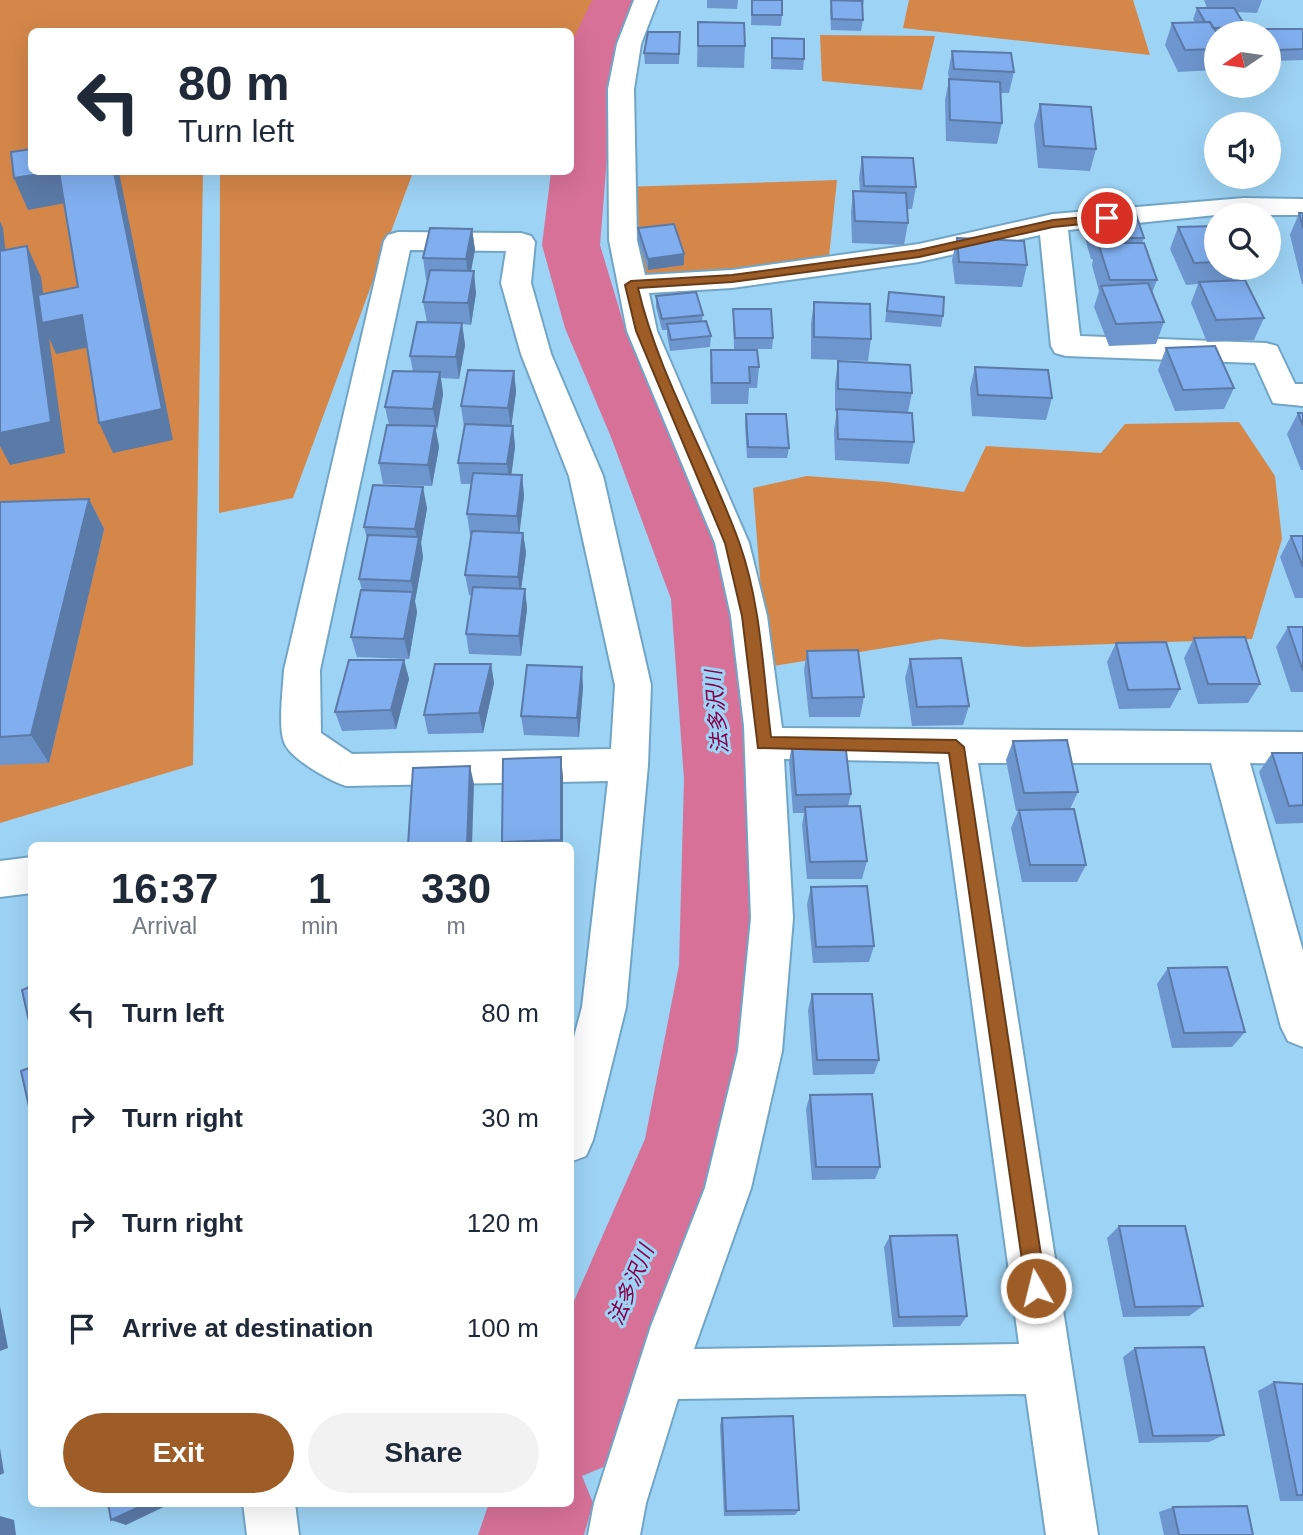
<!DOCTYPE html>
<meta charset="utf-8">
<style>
body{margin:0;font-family:Helvetica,"Noto Sans JP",sans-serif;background:#f2f2f3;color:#1f2937;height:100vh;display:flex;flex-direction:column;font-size:26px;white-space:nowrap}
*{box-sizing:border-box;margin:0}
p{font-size:23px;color:#747a83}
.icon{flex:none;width:38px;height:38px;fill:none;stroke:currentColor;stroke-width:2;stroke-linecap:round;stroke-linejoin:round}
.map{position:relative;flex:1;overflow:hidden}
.drawer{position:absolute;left:28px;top:842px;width:546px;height:665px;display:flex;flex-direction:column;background:#fff;border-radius:10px;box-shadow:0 7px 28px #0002}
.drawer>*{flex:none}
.hud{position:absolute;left:28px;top:28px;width:546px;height:147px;border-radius:10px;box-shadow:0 7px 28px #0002;background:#fff;color:#1f2937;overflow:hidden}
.needle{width:46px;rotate:257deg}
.fabs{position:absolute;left:1204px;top:21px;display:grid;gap:14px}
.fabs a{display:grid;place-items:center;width:77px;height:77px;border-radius:50%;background:#fff;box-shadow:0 7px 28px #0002;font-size:35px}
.pin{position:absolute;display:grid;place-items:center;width:60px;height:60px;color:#fff;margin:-30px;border:4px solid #fff;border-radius:50%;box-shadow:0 2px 7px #0007}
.me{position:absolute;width:77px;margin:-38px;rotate:352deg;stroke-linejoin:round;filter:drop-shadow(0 0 5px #0008)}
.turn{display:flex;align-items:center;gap:24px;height:147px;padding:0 35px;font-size:32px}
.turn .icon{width:91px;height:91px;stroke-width:2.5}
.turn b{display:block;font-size:49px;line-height:60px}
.eta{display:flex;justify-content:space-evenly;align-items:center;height:119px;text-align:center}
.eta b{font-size:42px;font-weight:700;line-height:49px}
.action{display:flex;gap:14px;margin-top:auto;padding:14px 35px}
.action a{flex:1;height:80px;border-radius:42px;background:#9e5d27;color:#fff;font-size:28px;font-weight:700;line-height:80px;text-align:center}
.action a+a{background:#f2f2f3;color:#1f2937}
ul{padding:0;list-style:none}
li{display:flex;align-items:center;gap:21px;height:105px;padding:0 35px}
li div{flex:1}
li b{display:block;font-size:26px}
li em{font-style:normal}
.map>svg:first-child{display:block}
.green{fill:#d48749}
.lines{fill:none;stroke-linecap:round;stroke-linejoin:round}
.river{fill:#d77197;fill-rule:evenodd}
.minor-casing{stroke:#71a5c6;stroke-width:4}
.minor{fill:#fff;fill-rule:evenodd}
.wall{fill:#6e96ce}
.shaded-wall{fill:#5a7aa7}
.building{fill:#80aeef;stroke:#5a7aa7;stroke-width:2}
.route{fill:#9e5d27;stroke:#673c19;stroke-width:2}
.labels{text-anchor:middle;stroke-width:6;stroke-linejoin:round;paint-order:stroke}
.water-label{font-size:21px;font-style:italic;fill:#86014a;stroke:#9dd3f5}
</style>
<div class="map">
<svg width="1303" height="1535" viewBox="0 0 1303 1535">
<rect width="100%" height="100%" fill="#9dd3f5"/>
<path class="green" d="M0,0H605L586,26L571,83L570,32H32V172H203L193,765L0,823Z
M909,0H1133L1150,55L903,28Z
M820,35L935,36L922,90L822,81Z
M220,172H413L293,498L219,513Z
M837,180L828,266L631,285L622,187Z
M1239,422L1275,476L1282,539L1252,639L1026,647L940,639L767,667L753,488L807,476L886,482L964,492L986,446L1101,453L1125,424Z"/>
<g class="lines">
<path class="river" d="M592,0H640L621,42L612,95L600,245L625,328L675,437L741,599L762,779L763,965L736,1141L606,1466L582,1476L593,1503L584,1535H478L489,1503H570V1310L645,1139L679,965L684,779L671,599L611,437L565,328L542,245L551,172H570V45Z"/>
<g class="minor-casing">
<path id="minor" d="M634,0H658L641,44L634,89L637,240L645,275L732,270L919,244L1053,214L1244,198L1303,199V215H1216L1068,230L1080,336L1266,343L1277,346L1295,384H1303V406L1273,403L1255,363L1066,356L1055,353L1051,346L1040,235L919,262L732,288L649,293L657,331L749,543L767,616L782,728L1303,732V764L1250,763L1303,951V1047L1288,1041L1281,1027L1211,763H978L1098,1535H1046L1026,1394L678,1399L646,1503L640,1535H588L594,1503L651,1326L705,1188L738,1051L751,918L744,726L731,616L715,543L627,331L609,240L608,89L617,44ZM784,759L939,762L1019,1344L694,1349L751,1188L782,1051L793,918Z
M398,232L521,233L531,236L535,242L531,283L551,354L603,476L651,685L648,765L626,1007L593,1140L586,1156L570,1162V1052L582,1007L608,781L346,786C330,781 289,758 284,742C278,725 283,689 284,670L384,241L388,235ZM410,250L506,251L501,283L521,354L569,476L615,685L611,749L352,754L321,733L320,670Z
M32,857V893L0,897V861Z
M243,1503H295L299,1535H247Z"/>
</g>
<use href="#minor" class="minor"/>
</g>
<path class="wall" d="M707,0H738L737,9L707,8Z
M752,0L782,15L781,26L751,25Z
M831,0H864L863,6H862L863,20L861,31L831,30L830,11Z
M1204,0H1262L1257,13L1237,12L1246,27L1244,33H1216V70L1178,72L1165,45L1172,23H1195L1193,19L1197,8H1207Z
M698,22L745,46L744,68L697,67Z
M1264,29L1303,30V60L1273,61L1269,54V33H1263Z
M680,32L679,64H645L644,53Z
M772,38L804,59L803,70L771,69Z
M952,51L1014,72L1009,93H1000L1002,123L997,144L946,141L945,100L949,80L948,73Z
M1040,104L1096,149L1090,171L1038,168L1034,125Z
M862,157L916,187L912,209H907L908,223L904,245L852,243L851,213L853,191H860L859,178Z
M1087,203L1144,238L1142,243L1157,280L1152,293L1164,322L1156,344L1109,346L1094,307L1099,291L1092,265L1093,259H1091L1081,225Z
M1299,213H1303V284H1302L1290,235Z
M1216,226V268H1237L1232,280L1264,318L1254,340L1207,342L1191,303L1198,284L1186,285L1170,249L1178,227Z
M638,228L684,265L648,270L638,240Z
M472,229L475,250L471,271L476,293L471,325L462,324L465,345L459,379L441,378L443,394L436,430L439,447L432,486L383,484L379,463L389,425L385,407L413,372L410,356L427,322L423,302L428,280H426L423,258Z
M957,238L1027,265L1022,287L955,284L952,260Z
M889,292L943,316L941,327L885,322Z
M656,296L703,315L702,321L711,336L710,347L670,351L667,335V330H662L656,307Z
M814,302L871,339L868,361L811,359V323Z
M733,309L773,338L772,349H734Z
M1166,348L1234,388L1224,409L1175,411L1158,370Z
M711,350L759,367L757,388H749L748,404H711L710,371Z
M838,361L912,393L908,412L914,442L909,464L835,460L834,430L837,411H835V383Z
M975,367L1052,398L1046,420L972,416L970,388Z
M514,371L516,392L511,426H513L515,447L511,474L522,475L524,496L519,533H523L526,553L521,589H525L527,609L521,656L469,654L466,634L472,595H469L465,575L472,535H470L467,514L472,484H461L458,463L464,427L461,406Z
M1298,413H1303V470H1301L1287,434Z
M746,414L789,448L787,458H747L745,425Z
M89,499L104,529L49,763L0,765V502Z
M427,508L421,543L423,557L415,601L417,612L409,659L357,657L351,637L362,590L359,579L367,539L364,527Z
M1291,536H1303V598H1295L1280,557Z
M1288,627H1303V692H1291L1276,647Z
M1194,638L1260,684L1248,703L1198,704L1184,658Z
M1116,643L1180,689L1170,708L1119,709L1107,662Z
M807,651L864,697L860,717H809L804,670Z
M910,659L969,706L963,725L912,726L905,678Z
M404,660L409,679L396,729L342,731L335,712Z
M491,664L494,683L483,733L428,734L424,715Z
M583,687L579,737L524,735L521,716Z
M1013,741L1078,792L1070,809L1086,865L1077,882H1022L1011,828L1018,811H1016L1006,760Z
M792,743L851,794L848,806L867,861L862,879H807L802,825L804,813H793L789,762Z
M1272,753H1303V823L1276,824L1259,772Z
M563,776V845H502V842Z
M811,887L874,946L869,962L813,963L807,904Z
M1168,968L1245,1032L1232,1047L1172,1048L1157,984Z
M812,994L879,1060L874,1074L813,1075L808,1010Z
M810,1095L880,1167L875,1179L812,1180L806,1109Z
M1119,1226L1203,1306L1189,1316L1123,1317L1107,1238Z
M890,1236L967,1316L960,1326L893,1327L884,1247Z
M1135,1348L1224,1435L1209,1442L1139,1443L1123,1357Z
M1274,1382L1303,1384V1501H1280L1258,1391Z
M722,1418L799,1510L795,1515L724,1516L720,1425Z
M1173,1507L1253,1535H1164L1159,1512Z"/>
<path class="shaded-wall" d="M53,172H60L71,202L28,210L14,178Z
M114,172H119L173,440L113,453L99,423Z
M0,221L3,228L9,283L0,263Z
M472,229L475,250L469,281L466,259Z
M27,246L41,277L47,322L82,315L95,346L56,354L49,338L65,453L10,465L0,446V433Z
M684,254V265L648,270V259Z
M474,271L476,293L471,325L468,303Z
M462,323L465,345L459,379L456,357Z
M514,371L516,392L511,429L508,408Z
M440,372L443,394L437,430L433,409Z
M435,426L439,447L432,486L428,465Z
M513,426L515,447L510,485L507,464Z
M522,475L524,496L519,537L517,516Z
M423,487L427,508L421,543L423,557L415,601L411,581L418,543L415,529Z
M89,499L104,529L49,763L31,735Z
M523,533L526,553L520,597L518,577Z
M525,589L527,609L521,656L519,636Z
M413,592L417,612L409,659L404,639Z
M404,660L409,679L396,729L391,710Z
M491,664L494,683L483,733L479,713Z
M582,667L583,687L579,737L577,718Z
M561,757L563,776V845H562L561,840Z
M470,766L474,784L472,845H467Z
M0,1306L8,1348L0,1351Z
M0,1448L4,1473L0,1475Z
M148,1503H172L126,1525L111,1520Z
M0,1516L14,1520L16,1535H0Z"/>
<path class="building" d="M752,0H782V15H752Z
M831,0L862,1L863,20L832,19Z
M1197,8H1234L1246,27L1213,28L1210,22H1205Z
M698,22L744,23L745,46H698Z
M1210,22L1217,33L1216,49L1185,50L1172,23Z
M1264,29H1302L1303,30V49L1277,50L1269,36V33H1267Z
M648,32H680L679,54L644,53Z
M772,38L804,39V59L772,58Z
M952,51L1011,53L1014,72L954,69Z
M949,79L1000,82L1002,123L950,120Z
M1040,104L1091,107L1096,149L1044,146Z
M32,149V172H53L14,178L11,152Z
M862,157L913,158L916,187L864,186Z
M59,172H114L162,409L99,423L82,315L42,323L38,295L78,287Z
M853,191L906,193L908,223L855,221Z
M1087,203H1132L1144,238H1097Z
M1299,213H1303V228Z
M674,224L684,254L648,259L638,228Z
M1216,226V262L1194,263L1178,227Z
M430,228L472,229L466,259L423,258Z
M957,238L1024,241L1027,265L959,262Z
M1098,243H1144L1157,280H1110Z
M27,246L51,422L0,433V251Z
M430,270L474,271L468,303L423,302Z
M1245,280L1264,318L1216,320L1199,282Z
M1148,283L1164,322L1116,324L1101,286Z
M696,292L703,315L662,319L656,296Z
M889,292L944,297L943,316L887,311Z
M814,302L870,304L871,339L814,337Z
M733,309H771L773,338H735Z
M706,321L711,336L671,340L667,324Z
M417,322L462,323L456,357L410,356Z
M1215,346L1234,388L1183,390L1166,348Z
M711,350H757L759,367H749L750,383H712Z
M838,361L910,365L912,393L838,389Z
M975,367L1048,370L1052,398L978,395Z
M468,370L514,371L508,408L461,406Z
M393,371L440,372L433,409L385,407Z
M837,409L912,413L914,442L838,439Z
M1298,413H1303V426Z
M746,414H786L789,448L748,447Z
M465,424L513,426L507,464L458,463Z
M387,425L435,426L428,465L379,463Z
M473,473L522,475L517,516L467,514Z
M373,485L423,487L415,529L364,527Z
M89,499L31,735L0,737V502Z
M472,531L523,533L518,577L465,575Z
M368,535L419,537L411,581L359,579Z
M1291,536H1303V567Z
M473,587L525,589L519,636L466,634Z
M361,590L413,592L404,639L351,637Z
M1288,627H1303V671Z
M1245,637L1260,684H1208L1194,638Z
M1166,642L1180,689L1128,690L1116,643Z
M858,650L864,697L812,698L807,651Z
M961,658L969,706L917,707L910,659Z
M349,660H404L391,710L335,712Z
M435,664H491L479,713L424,715Z
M527,665L582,667L577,718L521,716Z
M1067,740L1078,792L1024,793L1013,741Z
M845,742L851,794L796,795L792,743Z
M1272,753H1303V805L1289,806Z
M561,757V840L502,842L503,759Z
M470,766L467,845H408L413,768Z
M860,806L867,861L810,862L805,807Z
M1074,809L1086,865H1030L1019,810Z
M867,886L874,946L816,947L811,887Z
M1227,967L1245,1032L1184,1033L1168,968Z
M32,986V1035L22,990Z
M812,994H872L879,1060H817Z
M32,1067V1120L21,1071Z
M872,1094L880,1167H816L810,1095Z
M1119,1226H1185L1203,1306L1135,1307Z
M957,1235L967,1316L899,1317L890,1236Z
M1204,1347L1224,1435L1153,1436L1135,1348Z
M1274,1382L1303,1384V1495H1297Z
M793,1416L799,1510L726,1511L722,1418Z
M108,1503H148L111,1520Z
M1247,1506L1253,1535H1179L1173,1507Z"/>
<path class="route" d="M1107,215L1113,218L1112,221L1053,227L919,257L732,282L638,288C659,377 708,456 739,542C761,603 763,672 771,737L956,740L964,747L1046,1288L1043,1295L1036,1298L1029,1295L1026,1288L949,753L758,748L742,616L725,543L636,331L625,285L631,281L732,275L919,250L1053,220Z"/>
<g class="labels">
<g class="water-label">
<text transform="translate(717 712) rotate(-95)" y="7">法多沢川</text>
<text transform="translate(631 1285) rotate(-67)" y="7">法多沢川</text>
</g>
</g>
</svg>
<div class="fabs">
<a><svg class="needle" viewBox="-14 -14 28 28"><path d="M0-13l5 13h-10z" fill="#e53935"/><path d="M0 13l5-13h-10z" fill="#747a83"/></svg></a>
<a><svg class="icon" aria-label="sound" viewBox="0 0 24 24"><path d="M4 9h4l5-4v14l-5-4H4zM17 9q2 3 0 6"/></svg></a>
<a><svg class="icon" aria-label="search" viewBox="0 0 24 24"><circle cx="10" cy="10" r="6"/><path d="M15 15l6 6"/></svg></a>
</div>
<div class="pin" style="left:1107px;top:218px;background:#d93025"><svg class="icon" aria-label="arrive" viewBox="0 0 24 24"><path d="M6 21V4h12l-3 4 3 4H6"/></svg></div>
<svg class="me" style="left:1036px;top:1288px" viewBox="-20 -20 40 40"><circle r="17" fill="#9e5d27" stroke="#fff" stroke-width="3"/><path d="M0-11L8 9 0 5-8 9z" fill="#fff"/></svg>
<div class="hud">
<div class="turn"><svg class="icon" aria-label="left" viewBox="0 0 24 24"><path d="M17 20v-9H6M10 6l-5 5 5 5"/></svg><div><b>80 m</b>Turn left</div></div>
</div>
<section class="drawer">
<div class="eta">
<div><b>16:37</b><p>Arrival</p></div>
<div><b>1</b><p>min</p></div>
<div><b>330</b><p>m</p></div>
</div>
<ul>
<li><svg class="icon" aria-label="left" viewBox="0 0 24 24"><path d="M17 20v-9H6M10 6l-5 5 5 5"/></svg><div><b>Turn left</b></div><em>80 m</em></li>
<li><svg class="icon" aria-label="right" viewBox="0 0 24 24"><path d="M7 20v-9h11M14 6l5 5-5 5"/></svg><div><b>Turn right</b></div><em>30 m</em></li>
<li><svg class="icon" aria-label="right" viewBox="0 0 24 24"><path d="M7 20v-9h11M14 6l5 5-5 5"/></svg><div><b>Turn right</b></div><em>120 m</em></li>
<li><svg class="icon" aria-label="arrive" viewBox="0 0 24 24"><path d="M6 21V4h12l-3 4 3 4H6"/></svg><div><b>Arrive at destination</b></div><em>100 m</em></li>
</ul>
<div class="action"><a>Exit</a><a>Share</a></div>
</section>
</div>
